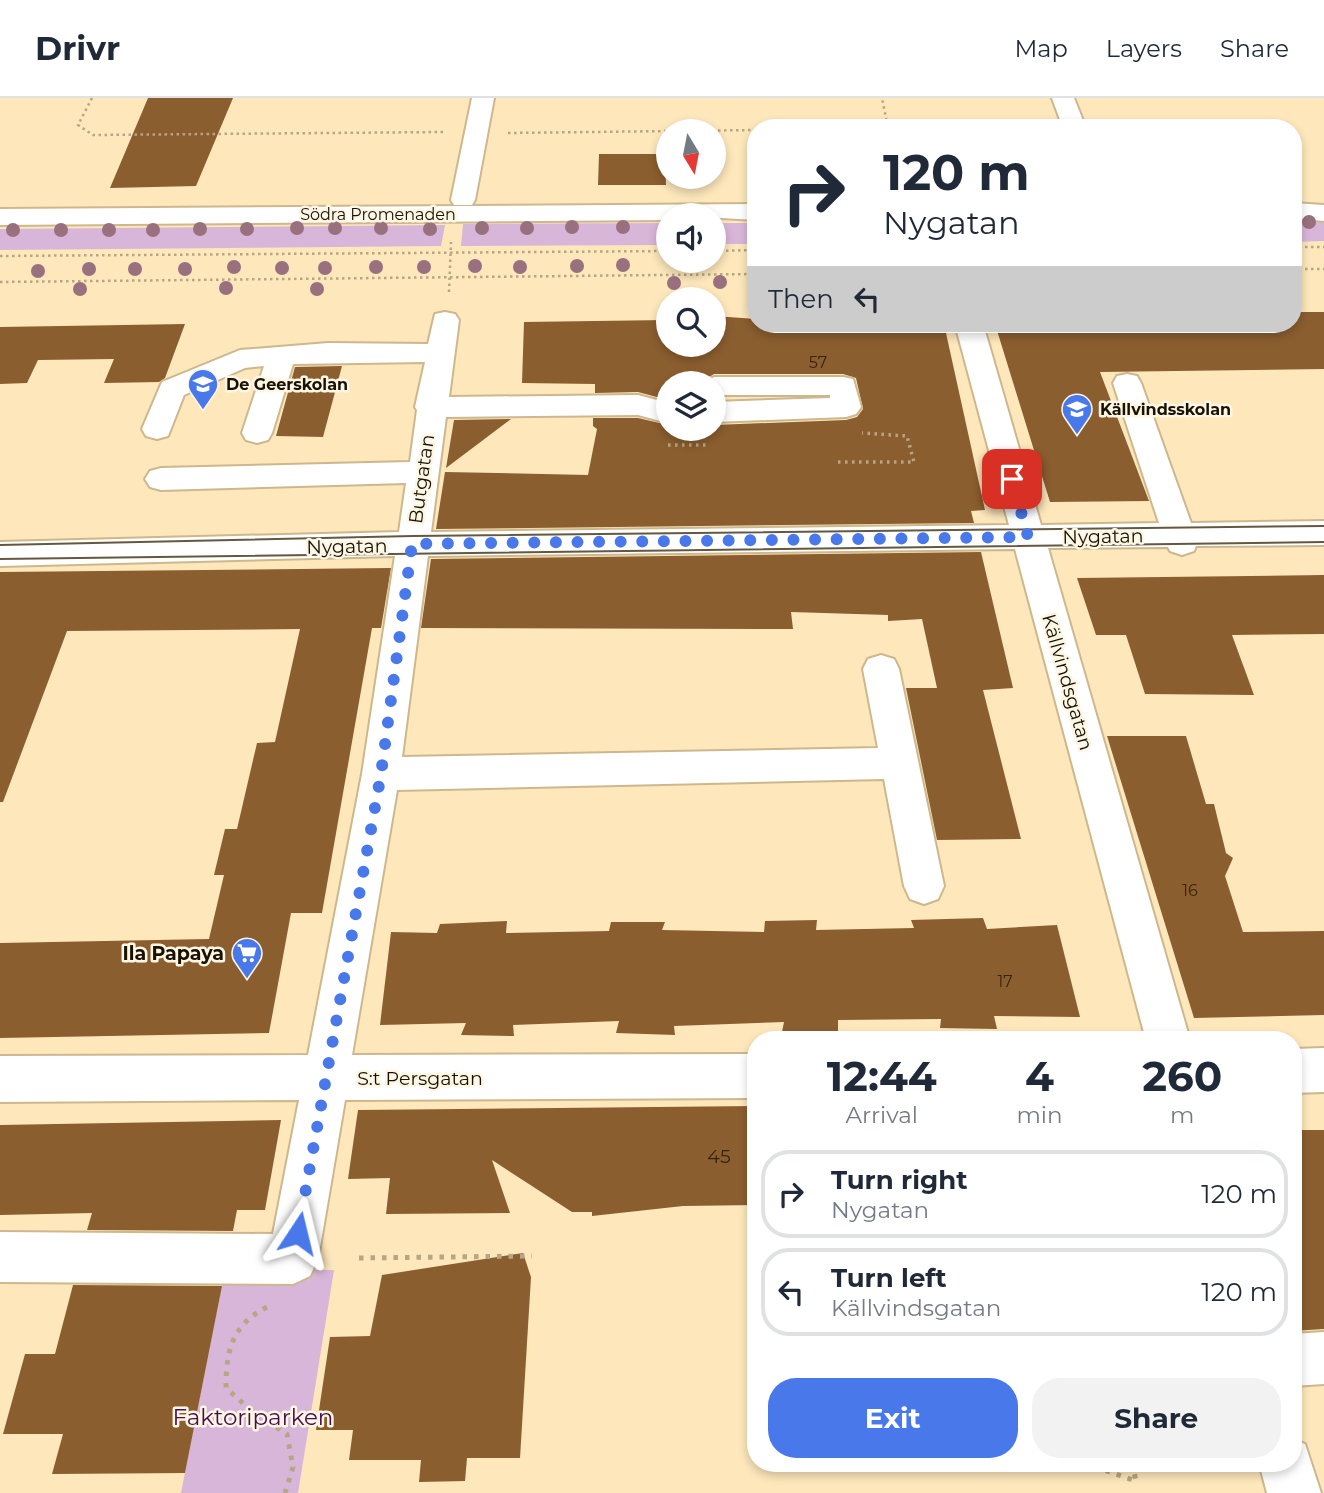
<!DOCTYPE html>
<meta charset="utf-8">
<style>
body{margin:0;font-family:Montserrat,sans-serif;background:#f2f2f3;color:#1f2937;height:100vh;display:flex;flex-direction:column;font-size:26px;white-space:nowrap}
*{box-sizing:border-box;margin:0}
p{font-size:23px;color:#747a83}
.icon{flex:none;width:38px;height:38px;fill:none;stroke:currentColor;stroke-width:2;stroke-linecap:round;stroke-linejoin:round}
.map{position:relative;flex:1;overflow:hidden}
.panel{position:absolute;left:747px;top:933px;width:555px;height:441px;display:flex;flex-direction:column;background:#fff;border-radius:28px;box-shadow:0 4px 10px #0003}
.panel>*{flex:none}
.top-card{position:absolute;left:747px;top:21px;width:555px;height:214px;border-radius:28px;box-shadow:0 4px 10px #0003;background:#fff;color:#1f2937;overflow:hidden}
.needle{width:46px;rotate:170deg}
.fabs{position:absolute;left:656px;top:21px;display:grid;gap:14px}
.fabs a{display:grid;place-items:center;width:70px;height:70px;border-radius:50%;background:#fff;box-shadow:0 4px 10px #0003;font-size:35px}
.pin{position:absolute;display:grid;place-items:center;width:60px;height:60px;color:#fff;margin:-30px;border-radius:14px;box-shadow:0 4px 10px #0006}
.me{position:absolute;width:77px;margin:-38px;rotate:10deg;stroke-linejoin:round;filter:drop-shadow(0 0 5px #0008)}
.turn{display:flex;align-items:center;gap:24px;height:147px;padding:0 21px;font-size:32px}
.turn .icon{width:91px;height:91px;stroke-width:2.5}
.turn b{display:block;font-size:49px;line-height:60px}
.then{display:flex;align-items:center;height:66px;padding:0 21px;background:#0003;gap:14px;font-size:26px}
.eta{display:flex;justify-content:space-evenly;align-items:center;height:119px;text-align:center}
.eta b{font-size:42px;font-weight:700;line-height:49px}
.primary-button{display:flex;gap:14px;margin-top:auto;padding:14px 21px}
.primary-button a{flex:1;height:80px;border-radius:28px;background:#4978ea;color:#fff;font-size:28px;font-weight:700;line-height:80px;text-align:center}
.primary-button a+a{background:#f2f2f3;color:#1f2937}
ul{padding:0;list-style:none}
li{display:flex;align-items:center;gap:21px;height:88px;margin:0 14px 10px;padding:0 7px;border:4px solid #e0e1e3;border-radius:28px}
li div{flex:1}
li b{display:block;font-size:26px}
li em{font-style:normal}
header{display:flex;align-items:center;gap:42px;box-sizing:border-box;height:98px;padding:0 35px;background:#fff;border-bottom:2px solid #e0e1e3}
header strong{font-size:33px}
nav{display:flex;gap:38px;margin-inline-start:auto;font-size:24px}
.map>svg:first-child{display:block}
.green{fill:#d8b6da}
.building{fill:#8b5e2f}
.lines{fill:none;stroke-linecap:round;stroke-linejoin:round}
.minor-casing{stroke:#cdb88e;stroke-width:4}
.major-casing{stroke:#cdb88e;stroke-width:4}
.path-far2{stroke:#b7a683;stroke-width:2.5;stroke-dasharray:2.5 3.5;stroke-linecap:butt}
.path-far1{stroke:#b7a683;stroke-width:3.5;stroke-dasharray:2.5 4.5;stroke-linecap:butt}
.path{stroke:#b7a683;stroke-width:5;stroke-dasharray:4.5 7;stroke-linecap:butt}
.minor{fill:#fff;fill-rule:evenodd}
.major{fill:#fff;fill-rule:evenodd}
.tram{stroke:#645840;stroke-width:2}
.tree{fill:#99707d}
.route{stroke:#4978ea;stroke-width:12;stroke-dasharray:0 21.6}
.labels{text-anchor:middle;stroke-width:5;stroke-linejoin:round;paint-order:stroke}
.far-street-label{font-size:16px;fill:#191203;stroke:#fef6e4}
.number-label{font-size:16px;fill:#36250e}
.far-poi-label{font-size:16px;font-weight:bold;fill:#191203;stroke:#fef6e4;text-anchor:start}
.street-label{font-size:19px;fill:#191203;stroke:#fef6e4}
.poi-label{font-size:19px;font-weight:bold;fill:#191203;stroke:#fef6e4;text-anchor:end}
.near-number-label{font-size:19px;fill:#36250e}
.near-park-label{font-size:23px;fill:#470e4b;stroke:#fef6e4}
</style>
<header>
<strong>Drivr</strong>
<nav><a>Map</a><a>Layers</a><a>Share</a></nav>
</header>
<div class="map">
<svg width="1324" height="1395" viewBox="0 0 1324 1395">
<rect width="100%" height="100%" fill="#fde7bb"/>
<path class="green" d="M1293,122H1324V143L1293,144Z
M668,125V147L461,148L463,126Z
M714,125H756V146H714Z
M445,127L441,148L0,152V131Z
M225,1172H334L298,1395H181Z"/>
<path class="building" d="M148,0H233L196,88L110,90Z
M599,56H665L666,87H598Z
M1293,214H1324V271L1100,274L1149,403L1050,404L995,226H1293Z
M667,218L668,247H714V218L756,221V226H944L985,412L971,413L974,425L436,431L445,374L588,377L597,331L593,328V320H638L668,327V331H714V327L846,322L857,319L863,311L856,280L843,276H714L699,285H668V302L638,294L595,295V286L522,285L524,224L667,222Z
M185,226L165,280L159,284L104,285L114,261L38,262L27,285L0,286V229Z
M342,268L323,339L276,338L295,269Z
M511,321L446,370L454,322Z
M981,454L1013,590L983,592L1021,741L937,742L906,590H937L922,521L888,523V517L791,514L793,531L421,530L431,461Z
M391,470L381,530H372L322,815H291L269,935L0,940V845L209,841L224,777H214L225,731H237L257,645L275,644L300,531L67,533L3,704H0V474Z
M1324,477V536L1232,537L1254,597L1145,596L1126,537H1096L1077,480Z
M1107,638H1186L1206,706H1214L1226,755L1233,760L1225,778L1243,834L1324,833V917L1194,920Z
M983,820L987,831L1057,827L1080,919L994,918L997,931L940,930L941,921L838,922V934H782L784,924L674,928L675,937L616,935L619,923L513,927L514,938L461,937L466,925L380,927L391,834L437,835L440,826L507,823L506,835L609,833L611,824H665L662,832L764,834L765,823L817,822L816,832L914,830L911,822Z
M756,1008V1107L683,1108L592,1118V1114H572L492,1062L510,1115L386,1116L390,1080L348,1081L358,1012Z
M281,1022L265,1112H237L233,1133L87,1132L92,1115L0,1117V1027Z
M1293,1032H1324V1231L1293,1233Z
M523,1155L531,1179L520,1360H467L465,1383L419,1384L421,1362H349L353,1332H316L330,1239L370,1238L382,1177Z
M73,1187L222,1188L185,1375L52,1376L63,1336H3L25,1256H55Z"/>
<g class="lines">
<g class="minor-casing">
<path id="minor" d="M472,0H494L475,102L472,107H454L451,102Z
M1052,0H1074L1086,30H1063Z
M445,214L455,216L459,222L449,299L638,297L668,305V325L638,317L446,319L431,434L1009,427L955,226H983L1041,427L1159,425L1113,285L1117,278L1127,276L1137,278L1141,285L1191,425L1324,423V447L1196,448L1194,453L1182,457L1170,453L1168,449L1048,450L1190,942H1146L1015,451L428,458L402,659L878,650L863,571L868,561L881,557L894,561L899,571L944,788L938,801L924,806L910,801L904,788L884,681L397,692L352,957L756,956V1000L345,1002L318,1161L310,1178L293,1186L0,1184V1134L273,1136L299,1002L0,1004V958L308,957L362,676L395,458L0,468V444L399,434L406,385L161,392L150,389L145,381L150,373L161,370L410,364L417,312L415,309L425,264L293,266L272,335L268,342L257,345L246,342L242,335L264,268L245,270L184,297L168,338L157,341L146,338L142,331L162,284L240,252L328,245L428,246L435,216Z
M714,279H843L853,281L861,309L856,316L846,319L714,324V304L830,300V297H714V285H701Z
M1324,950V994L1293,995V951Z
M1324,1234V1286L1293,1288V1236Z
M1293,1341L1305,1346L1321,1395H1267L1259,1365H1293Z"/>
</g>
<g class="major-casing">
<path id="major" d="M1293,105L1324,107V123L1293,120Z
M756,106V122L668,117V122L0,127V111Z"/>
</g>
<path class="path-far2" d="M92,0L78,27L93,37L443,34
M879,30L887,25L882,0
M508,35L756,32
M1293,149H1324
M714,153L756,152
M0,158L668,153
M1293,171H1324
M0,184L756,176
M449,194L451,144"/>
<path class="path-far1" d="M668,347H707
M838,364H914L907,338L862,335"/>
<path class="path" d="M359,1160L532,1158
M267,1209C232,1227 226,1252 226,1290L253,1314L287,1336L293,1369L285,1395
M1084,1365L1136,1383L1132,1365"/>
<use href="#minor" class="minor"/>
<use href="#major" class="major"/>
<path class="tram" d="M0,447L413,438L1324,428
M0,461L1324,444"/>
</g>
<g class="tree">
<circle cx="1309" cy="124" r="7"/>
<circle cx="572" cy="129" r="7"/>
<circle cx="623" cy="129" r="7"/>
<circle cx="297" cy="130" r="7"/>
<circle cx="335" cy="130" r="7"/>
<circle cx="381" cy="130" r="7"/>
<circle cx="482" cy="130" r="7"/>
<circle cx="527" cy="130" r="7"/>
<circle cx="200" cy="131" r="7"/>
<circle cx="247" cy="131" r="7"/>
<circle cx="430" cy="131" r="7"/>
<circle cx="13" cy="132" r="7"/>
<circle cx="61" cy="132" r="7"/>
<circle cx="109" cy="132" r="7"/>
<circle cx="153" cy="132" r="7"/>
<circle cx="623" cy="167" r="7"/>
<circle cx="475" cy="168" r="7"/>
<circle cx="577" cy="168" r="7"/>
<circle cx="234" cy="169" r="7"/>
<circle cx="376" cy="169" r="7"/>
<circle cx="424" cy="169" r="7"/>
<circle cx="520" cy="169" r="7"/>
<circle cx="282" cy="170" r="7"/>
<circle cx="325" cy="170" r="7"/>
<circle cx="89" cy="171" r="7"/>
<circle cx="135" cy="171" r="7"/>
<circle cx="185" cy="171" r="7"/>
<circle cx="38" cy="173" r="7"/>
<circle cx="720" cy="184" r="7"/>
<circle cx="674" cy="185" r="7"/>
<circle cx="226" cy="190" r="7"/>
<circle cx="80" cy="191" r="7"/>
<circle cx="317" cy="191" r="7"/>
</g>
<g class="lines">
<path class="route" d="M298,1135L381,676L412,446L1028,439L1012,381"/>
</g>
<defs>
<g id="school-pin" transform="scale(1.575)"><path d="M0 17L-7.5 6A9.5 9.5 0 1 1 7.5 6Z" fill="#4978ea" stroke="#fef6e4"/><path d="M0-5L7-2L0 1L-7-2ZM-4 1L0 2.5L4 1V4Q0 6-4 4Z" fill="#fff"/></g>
<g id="supermarket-pin" transform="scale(1.575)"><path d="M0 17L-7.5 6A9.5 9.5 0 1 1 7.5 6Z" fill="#4978ea" stroke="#fef6e4"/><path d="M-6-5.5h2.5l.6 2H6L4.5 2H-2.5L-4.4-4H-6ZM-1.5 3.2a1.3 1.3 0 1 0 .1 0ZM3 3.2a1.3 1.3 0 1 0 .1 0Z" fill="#fff"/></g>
</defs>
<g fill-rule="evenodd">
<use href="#school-pin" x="203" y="286"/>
<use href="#school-pin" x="1077" y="311"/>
<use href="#supermarket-pin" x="247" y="855"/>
</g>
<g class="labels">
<g class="far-street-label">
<text x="378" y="122">Södra Promenaden</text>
</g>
<g class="number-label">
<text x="818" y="270">57</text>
<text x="1190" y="798">16</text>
<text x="1005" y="889">17</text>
</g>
<g class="far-poi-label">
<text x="226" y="292">De Geerskolan</text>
<text x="1100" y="317">Källvindsskolan</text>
</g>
<g class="street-label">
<text transform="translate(421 381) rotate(-82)" y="7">Butgatan</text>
<text transform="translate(1103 438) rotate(-1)" y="7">Nygatan</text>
<text transform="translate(347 448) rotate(-1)" y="7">Nygatan</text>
<text transform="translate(1068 584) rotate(74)" y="7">Källvindsgatan</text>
<text x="420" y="987">S:t Persgatan</text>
</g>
<g class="poi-label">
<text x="224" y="862">Ila Papaya</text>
</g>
<g class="near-number-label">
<text x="719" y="1065">45</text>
</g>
<g class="near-park-label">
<text x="253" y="1327">Faktoriparken</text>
</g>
</g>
</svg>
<div class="fabs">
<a><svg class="needle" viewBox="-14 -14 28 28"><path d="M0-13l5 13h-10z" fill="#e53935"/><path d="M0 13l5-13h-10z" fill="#747a83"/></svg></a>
<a><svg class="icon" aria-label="sound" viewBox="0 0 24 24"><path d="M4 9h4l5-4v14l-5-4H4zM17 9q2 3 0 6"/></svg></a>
<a><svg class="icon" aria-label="search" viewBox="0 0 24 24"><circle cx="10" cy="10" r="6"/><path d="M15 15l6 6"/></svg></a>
<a><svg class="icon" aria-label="layers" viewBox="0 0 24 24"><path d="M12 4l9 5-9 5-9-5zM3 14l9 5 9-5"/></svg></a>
</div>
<div class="pin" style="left:1012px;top:381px;background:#d93025"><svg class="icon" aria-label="arrive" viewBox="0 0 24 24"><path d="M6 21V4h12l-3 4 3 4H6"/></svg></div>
<svg class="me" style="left:298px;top:1135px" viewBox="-20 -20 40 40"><path d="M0-17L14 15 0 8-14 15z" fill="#4978ea" stroke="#fff" stroke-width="4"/></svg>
<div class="top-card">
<div class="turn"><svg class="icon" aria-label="right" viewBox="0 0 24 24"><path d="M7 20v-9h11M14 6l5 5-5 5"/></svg><div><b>120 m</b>Nygatan</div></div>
<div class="then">Then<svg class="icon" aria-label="left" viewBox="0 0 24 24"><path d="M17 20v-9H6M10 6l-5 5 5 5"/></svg></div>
</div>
<section class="panel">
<div class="eta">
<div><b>12:44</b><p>Arrival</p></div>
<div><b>4</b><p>min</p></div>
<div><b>260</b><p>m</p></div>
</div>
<ul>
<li><svg class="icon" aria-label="right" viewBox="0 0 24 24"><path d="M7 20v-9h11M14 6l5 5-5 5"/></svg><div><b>Turn right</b><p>Nygatan</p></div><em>120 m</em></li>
<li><svg class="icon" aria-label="left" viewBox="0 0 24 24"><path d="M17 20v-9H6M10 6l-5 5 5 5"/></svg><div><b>Turn left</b><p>Källvindsgatan</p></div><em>120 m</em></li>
</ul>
<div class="primary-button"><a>Exit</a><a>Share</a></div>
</section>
</div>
